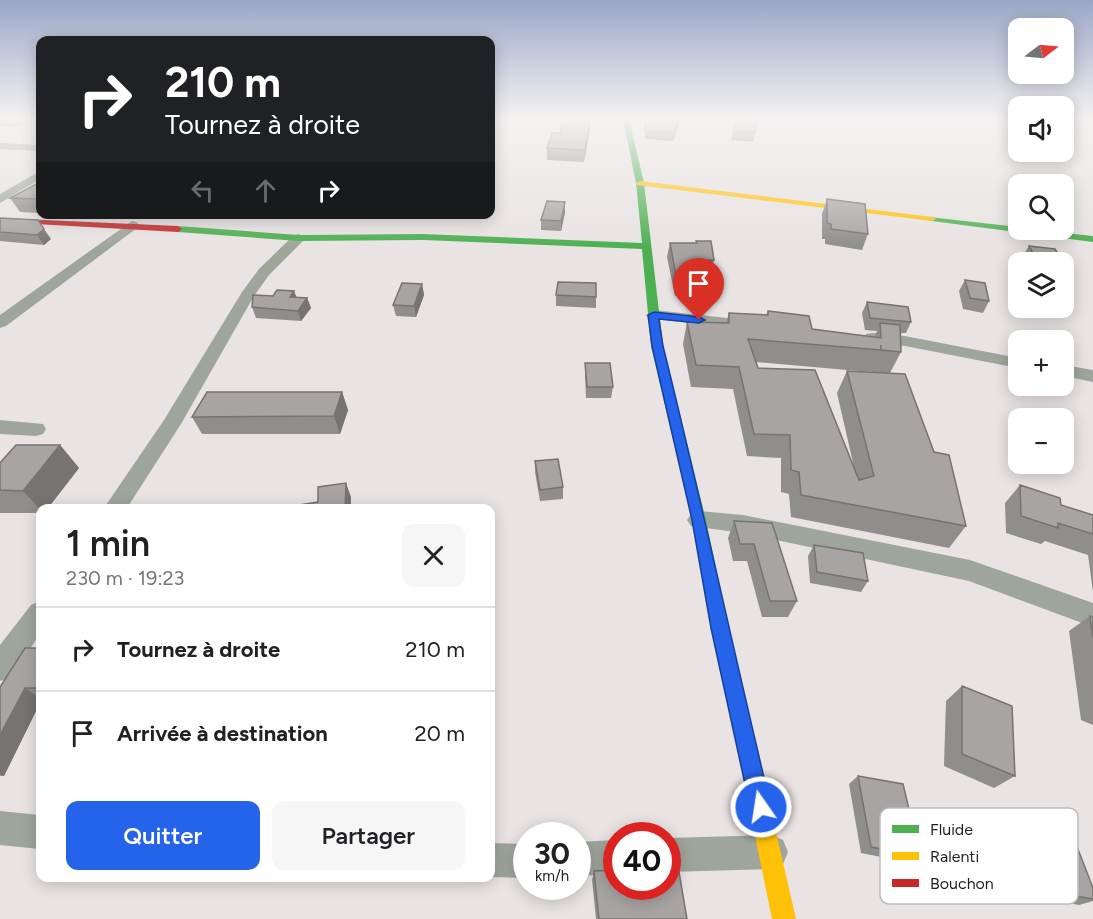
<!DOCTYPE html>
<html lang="fr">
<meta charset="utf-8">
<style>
body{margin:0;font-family:Figtree,sans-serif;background:#f6f6f6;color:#202124;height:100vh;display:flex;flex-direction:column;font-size:22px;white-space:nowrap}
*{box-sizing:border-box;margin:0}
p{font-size:20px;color:#757577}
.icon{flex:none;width:33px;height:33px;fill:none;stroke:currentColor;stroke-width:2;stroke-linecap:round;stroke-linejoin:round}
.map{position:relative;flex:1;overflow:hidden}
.drawer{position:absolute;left:36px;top:504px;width:459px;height:378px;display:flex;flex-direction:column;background:#fff;border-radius:12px;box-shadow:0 3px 15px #0003}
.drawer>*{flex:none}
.hud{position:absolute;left:36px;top:36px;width:459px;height:183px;border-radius:12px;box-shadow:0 3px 15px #0003;background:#202124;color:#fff;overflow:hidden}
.needle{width:39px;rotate:74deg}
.controls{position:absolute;left:1008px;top:18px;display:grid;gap:12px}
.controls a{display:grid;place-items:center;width:66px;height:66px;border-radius:12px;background:#fff;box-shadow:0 3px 15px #0003;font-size:30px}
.speed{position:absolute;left:513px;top:822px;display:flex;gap:12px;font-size:30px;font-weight:700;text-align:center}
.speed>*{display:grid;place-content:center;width:78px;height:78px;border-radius:50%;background:#fff;box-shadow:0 3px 15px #0003;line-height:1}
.speed small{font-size:15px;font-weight:400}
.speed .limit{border:9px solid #d22;background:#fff;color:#111}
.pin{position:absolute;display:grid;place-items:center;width:51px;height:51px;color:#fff;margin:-62px -26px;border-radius:50% 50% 50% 0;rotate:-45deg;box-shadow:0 0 6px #0007}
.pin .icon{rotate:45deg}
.me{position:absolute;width:66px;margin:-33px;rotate:347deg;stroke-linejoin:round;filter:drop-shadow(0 0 4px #0008)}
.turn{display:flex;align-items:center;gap:21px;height:126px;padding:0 30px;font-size:27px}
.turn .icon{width:78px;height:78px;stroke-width:2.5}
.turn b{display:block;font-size:42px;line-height:51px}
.lanes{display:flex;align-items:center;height:57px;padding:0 30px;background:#0003;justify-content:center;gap:30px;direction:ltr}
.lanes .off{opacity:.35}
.round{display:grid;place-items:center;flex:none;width:63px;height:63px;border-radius:12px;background:#f6f6f6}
.head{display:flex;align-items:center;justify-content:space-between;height:102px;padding:0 30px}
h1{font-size:36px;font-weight:600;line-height:45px}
.action{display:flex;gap:12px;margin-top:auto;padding:12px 30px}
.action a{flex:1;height:69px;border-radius:12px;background:#2563eb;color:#fff;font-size:24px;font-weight:600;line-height:69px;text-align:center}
.action a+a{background:#f6f6f6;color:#202124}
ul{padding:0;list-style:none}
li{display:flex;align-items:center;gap:18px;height:84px;padding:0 30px;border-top:2px solid #e0e0e0}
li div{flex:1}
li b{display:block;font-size:22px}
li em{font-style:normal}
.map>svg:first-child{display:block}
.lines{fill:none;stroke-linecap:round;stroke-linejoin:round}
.street{fill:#9ea69c;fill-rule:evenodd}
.fast{fill:#4caf50;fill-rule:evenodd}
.slow{fill:#ffc107;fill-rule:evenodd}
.jam{fill:#c62828;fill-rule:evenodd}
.wall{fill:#908d8d;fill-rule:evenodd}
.shaded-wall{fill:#767373}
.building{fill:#a8a4a4;stroke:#767373;stroke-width:1.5}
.route{fill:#2563eb;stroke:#184099;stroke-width:1.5}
.key{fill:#fff;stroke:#bcbcbc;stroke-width:1.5}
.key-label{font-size:16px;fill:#211e1e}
</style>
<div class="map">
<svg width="1093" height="919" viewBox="0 0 1093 919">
<rect width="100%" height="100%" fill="#e9e3e3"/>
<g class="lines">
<path class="street" d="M0,143L40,145V151L0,149Z
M40,171V179L0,203V194Z
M132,221L137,222L139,225L137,228L6,326L0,328V315Z
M299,234L306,238L269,275L254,296L181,424L127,508H104L164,420L242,292L259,269L294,235Z
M654,310L754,321L762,326L754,331L648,318L646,315Z
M872,333L905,336L1018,358V368L905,346L866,342L864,338L866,334Z
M1064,365L1093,370V382L1064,376Z
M0,420L43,424L46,429L43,434L36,436L0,434Z
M699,511L743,515L970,560L1093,603V627L969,581L743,533L691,526L687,520L691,514Z
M40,601V634L10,678L0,681V645L31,605Z
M0,811L40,815V849L0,845Z
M771,835L783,840L788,852L783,864L771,869L668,872V838Z
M616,840V874L578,876V842Z
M490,843L526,844V878L490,877Z"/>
<path class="fast" d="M623,119H629L644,183L663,346L706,520L723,601L721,606L715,608L709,606L707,601L692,520L651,346L642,249L423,240L299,241L178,232L174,229L178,226L299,235L423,234L642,243L636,183Z
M929,217L1018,227V230H1037L1093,236V242L932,221H929Z"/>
<path class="slow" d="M640,181L932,217L936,219L932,221L637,185L636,183Z
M715,594L721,596L723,601L796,919H772L707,601L709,596Z"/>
<path class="jam" d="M0,218L178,226L182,229L178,232L0,222Z"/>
</g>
<path class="wall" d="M0,119H34L19,127L0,126Z
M646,119H681L673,141L645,139Z
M758,119L753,142L731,140L733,131Z
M590,129L584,162L547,160V148L560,133Z
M40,182V213L20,212L10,198Z
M827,199L868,234L862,250L825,244V239H822V214Z
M565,212L561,231L541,230V220Z
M0,218L51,239L44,245L0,241Z
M670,243H696L714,260L711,275L712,283L709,298L675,296L667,257Z
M1029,246L1063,262H1025L1022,257Z
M1064,263L1070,272L1064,281Z
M965,280L989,301L983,313L963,309L959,291Z
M422,284L424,295L416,317L396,316L393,305Z
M294,291L296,297L307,298L311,308L301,321L256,318L252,307L273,296Z
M556,295L596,297V308L556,306Z
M867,302L911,322L906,333H900L901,352L890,373L934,452L966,526L949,548L791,517L789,494L781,492V458L747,456L733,389L691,387L683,344L687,322L726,323L729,313L766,315L768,311L812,329L874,337L877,331L865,330L862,313ZM756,362L870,372L871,370V372L882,373L847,371L837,393L854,467L758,368Z
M585,363L613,387L611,398H586L585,374Z
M342,392L348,410L340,434H202L192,417Z
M60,445L79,468L48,508H40V513H0V463Z
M535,461L563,487V499L540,501L535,472Z
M1020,485L1061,505L1093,515V592L1088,555L1045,541L1041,544L1006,533L1005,503Z
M734,521L772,523L797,601L788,617H762L747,561H733L728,538Z
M814,545L868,581L861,592L810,583L808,556Z
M1090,616L1093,617V725L1081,720L1069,631Z
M40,648V703L4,776H0V687Z
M962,686L1015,776L994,788L944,766L946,701Z
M858,776L920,856L907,862L861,853L849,784Z
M1028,831L1093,888V901L1079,905L1031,896L1013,838Z
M594,871L687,919H596L592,880Z"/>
<path class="shaded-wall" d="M14,119H34L19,127Z
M590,119V129L584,162L585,150Z
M679,119H681L673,141L674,133Z
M565,202V212L561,231V221Z
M44,229L51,239L44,245L37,235Z
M422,284L424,295L416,317L414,306Z
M294,291L298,301L290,297Z
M307,298L311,308L301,321L298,311Z
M342,392L348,410L340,434L334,416Z
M60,445L79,468L48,508L40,509L23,491Z
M346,483L351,497V508H345Z
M25,688L40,698V703L4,776L0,774V735Z"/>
<path class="building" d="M562,119H590L585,150L547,148L552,133H560Z
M646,119H679L674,133L645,131Z
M737,119H758L755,133L733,131Z
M40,182V199L10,198Z
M827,199L865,204L868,234L831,229V224L827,223Z
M547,201L565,202L561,221L541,220Z
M0,218L38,220L44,229L37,235L0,232Z
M696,241H711L714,260H708L712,283L677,281L670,243H697Z
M1029,246L1055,249L1063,262H1038Z
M1064,263L1070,272L1064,271Z
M965,280L985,283L989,301L970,298Z
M558,282L596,283V297L556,295Z
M402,283L422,284L414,306L393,305Z
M277,290L294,291L290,297L307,298L298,311L252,307L253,295L273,296Z
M867,302L908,307L911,322L870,318Z
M768,311L809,316L812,329L881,338L880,323L900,325L901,352L881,350V345V350L748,339L758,368L815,370L859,480L874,476L847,371L905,374L934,452L949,455L966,526L801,495L799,472L791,470L790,435L754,434L739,367L696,365L687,322L729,323V313L768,315Z
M585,363H610L613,387H587Z
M207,392H342L334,416L192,417Z
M16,445H60L23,491L0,490V463Z
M558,459L563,487L540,490L535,461Z
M346,483L345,508H293V506L318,502V487Z
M1020,485L1060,498L1061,505L1093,515V534L1058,523V528L1021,516Z
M734,521L772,523L797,601H770L754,544H740Z
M814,545L863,553L868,581L817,572Z
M1090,616L1093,617V638Z
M25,648H40V688H25L0,735V687Z
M962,686L1012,706L1015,776L962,754Z
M858,776L903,784L920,856L871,847Z
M1028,831L1074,839L1093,888V899L1048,891Z
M668,866H678L687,919H599L594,871L616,870V886H668Z"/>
<linearGradient id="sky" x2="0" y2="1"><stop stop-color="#9ba7c7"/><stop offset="0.48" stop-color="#f5f2f2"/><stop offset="1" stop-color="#f5f2f2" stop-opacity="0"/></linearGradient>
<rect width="1093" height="248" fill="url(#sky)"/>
<path class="route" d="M654,312L699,317L705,320L699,323L659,319L663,346C701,499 734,653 771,807L768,814L761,818L753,814L750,807L711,628L692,520L652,346L648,315Z"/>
<rect x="880" y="808" width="198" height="96" rx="9" class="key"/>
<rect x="892" y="825" width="27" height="8" fill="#4caf50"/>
<rect x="892" y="852" width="27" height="8" fill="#ffc107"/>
<rect x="892" y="879" width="27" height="8" fill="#c62828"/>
<g class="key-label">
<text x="930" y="835">Fluide</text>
<text x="930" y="862">Ralenti</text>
<text x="930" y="889">Bouchon</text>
</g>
</svg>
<div class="controls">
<a><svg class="needle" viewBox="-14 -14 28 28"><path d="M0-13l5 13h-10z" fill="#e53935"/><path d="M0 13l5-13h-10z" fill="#757577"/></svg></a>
<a><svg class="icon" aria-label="sound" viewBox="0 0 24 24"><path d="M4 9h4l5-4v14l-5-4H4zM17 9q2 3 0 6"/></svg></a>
<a><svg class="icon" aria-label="search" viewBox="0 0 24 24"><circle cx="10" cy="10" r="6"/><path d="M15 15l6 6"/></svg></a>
<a><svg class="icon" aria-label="layers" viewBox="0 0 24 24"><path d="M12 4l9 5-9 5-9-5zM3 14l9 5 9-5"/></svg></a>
<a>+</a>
<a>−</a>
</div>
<div class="speed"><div>30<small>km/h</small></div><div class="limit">40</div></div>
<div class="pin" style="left:699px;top:320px;background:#d93025"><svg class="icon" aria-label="arrive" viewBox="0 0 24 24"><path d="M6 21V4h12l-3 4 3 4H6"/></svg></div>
<svg class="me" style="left:761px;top:807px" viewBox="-20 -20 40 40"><circle r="17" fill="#2563eb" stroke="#fff" stroke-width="3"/><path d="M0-11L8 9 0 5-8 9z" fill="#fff"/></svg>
<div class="hud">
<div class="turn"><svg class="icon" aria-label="right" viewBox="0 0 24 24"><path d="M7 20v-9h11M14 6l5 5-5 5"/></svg><div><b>210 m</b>Tournez à droite</div></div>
<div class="lanes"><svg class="icon off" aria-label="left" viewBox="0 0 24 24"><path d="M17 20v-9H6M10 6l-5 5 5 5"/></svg><svg class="icon off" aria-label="ahead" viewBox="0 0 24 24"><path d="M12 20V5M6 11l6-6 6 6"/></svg><svg class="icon" aria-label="right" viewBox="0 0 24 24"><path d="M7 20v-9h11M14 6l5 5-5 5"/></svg></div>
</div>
<section class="drawer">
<div class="head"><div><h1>1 min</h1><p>230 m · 19:23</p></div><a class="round"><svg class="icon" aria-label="close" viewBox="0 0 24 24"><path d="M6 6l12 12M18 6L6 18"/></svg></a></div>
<ul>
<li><svg class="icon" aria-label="right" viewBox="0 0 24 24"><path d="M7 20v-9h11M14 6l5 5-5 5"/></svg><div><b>Tournez à droite</b></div><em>210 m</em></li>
<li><svg class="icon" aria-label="arrive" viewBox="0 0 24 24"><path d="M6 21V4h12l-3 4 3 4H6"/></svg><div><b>Arrivée à destination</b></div><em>20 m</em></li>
</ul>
<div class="action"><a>Quitter</a><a>Partager</a></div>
</section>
</div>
